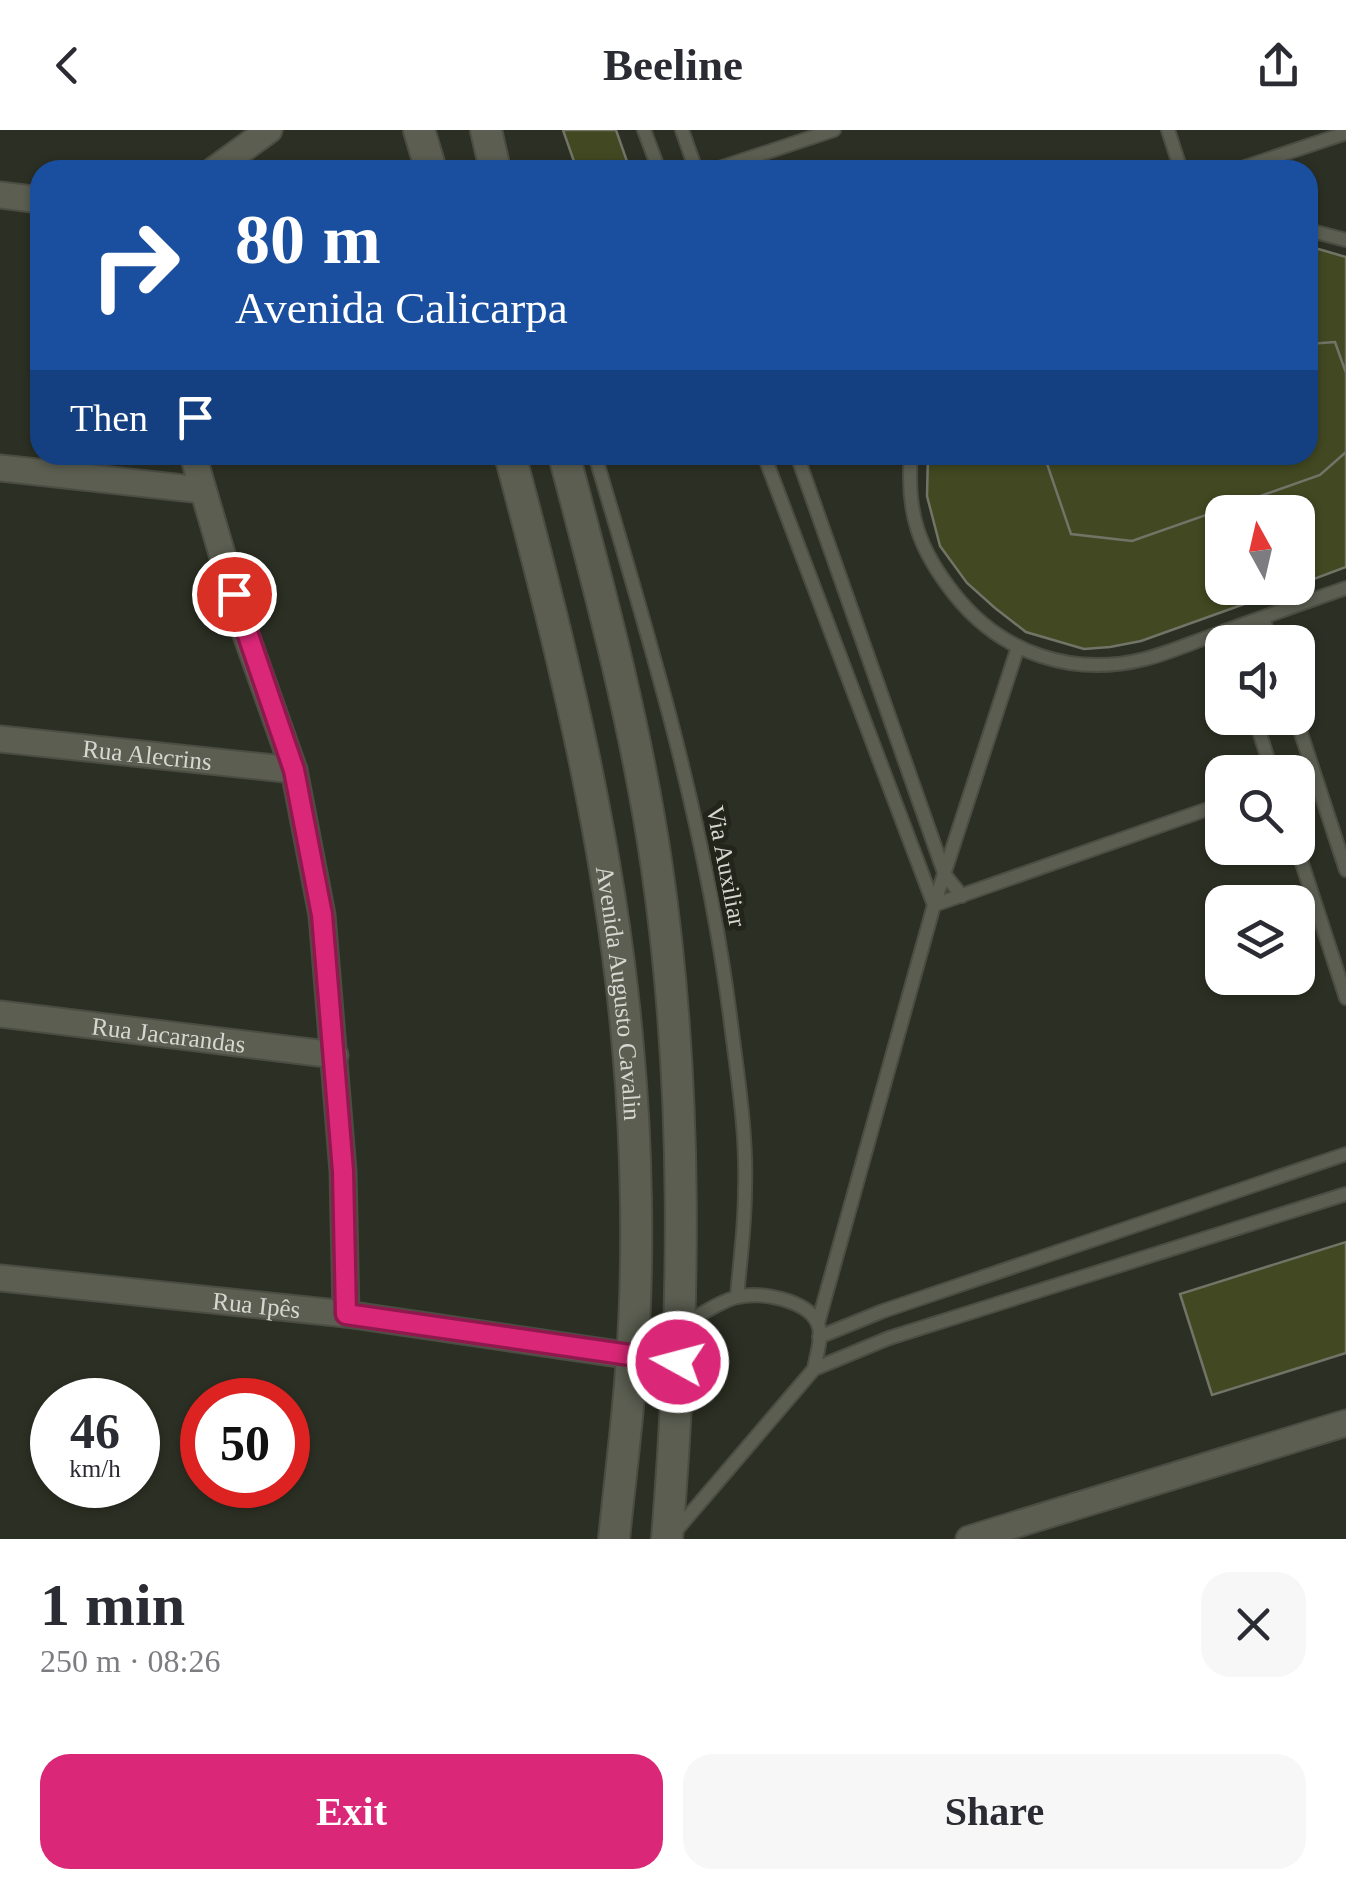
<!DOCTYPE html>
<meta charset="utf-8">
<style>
body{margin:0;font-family:"Times New Roman",serif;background:#f7f7f7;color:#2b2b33;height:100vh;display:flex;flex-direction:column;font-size:38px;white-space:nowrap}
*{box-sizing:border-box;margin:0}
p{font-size:32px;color:#7c7c81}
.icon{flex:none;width:55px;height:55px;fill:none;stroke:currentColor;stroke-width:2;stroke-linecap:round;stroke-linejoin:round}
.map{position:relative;height:1409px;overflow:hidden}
.details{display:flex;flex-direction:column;background:#fff;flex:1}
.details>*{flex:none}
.banner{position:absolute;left:30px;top:30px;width:1288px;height:305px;border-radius:30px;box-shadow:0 2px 8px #0004;background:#1a4fa0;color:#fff;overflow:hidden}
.needle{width:65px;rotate:352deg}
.buttons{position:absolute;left:1205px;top:365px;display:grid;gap:20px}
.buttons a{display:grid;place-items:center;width:110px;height:110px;border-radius:20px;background:#fff;box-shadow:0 2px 8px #0004;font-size:50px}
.speed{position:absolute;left:30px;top:1248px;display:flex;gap:20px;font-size:50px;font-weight:700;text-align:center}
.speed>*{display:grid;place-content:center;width:130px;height:130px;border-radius:50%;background:#fff;box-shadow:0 2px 8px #0004;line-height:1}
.speed small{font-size:25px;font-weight:400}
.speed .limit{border:15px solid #d22;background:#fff;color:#111}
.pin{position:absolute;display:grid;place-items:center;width:85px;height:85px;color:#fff;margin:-42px;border:5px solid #fff;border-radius:50%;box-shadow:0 2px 10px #0007}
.me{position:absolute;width:110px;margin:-55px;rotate:277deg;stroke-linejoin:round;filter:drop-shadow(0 0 8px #0008)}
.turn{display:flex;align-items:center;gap:35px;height:210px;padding:0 40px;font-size:45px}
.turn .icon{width:130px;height:130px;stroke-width:2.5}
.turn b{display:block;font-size:70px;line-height:85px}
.then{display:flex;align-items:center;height:95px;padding:0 40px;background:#0003;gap:20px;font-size:38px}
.round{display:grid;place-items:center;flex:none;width:105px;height:105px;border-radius:30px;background:#f7f7f7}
.summary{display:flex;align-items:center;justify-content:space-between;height:170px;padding:0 40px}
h1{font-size:60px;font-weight:800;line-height:75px}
.cta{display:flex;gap:20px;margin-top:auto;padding:20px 40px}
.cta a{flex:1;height:115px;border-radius:30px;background:#db2777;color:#fff;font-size:40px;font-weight:800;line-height:115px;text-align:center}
.cta a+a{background:#f7f7f7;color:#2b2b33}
header{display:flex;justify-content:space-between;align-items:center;height:130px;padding:0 40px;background:#fff;font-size:45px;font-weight:800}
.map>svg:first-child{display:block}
.building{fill:#424821;stroke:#717467;stroke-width:2.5}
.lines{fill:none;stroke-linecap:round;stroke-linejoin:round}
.lane-casing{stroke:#4b4d43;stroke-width:16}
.street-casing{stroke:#4b4d43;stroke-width:29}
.secondary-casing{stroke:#4b4d43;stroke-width:34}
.lane{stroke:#5b5e51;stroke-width:12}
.street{stroke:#5b5e51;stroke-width:25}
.secondary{stroke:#5b5e51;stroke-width:30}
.route-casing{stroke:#8e194d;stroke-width:25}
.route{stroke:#db2777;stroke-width:18}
.labels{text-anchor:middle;stroke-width:10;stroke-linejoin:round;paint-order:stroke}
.street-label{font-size:25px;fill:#d6d7d0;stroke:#23251a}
</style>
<header><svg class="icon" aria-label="back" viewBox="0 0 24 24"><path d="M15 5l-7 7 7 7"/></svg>Beeline<svg class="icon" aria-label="share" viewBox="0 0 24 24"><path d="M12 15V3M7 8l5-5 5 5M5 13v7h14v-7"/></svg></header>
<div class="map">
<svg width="1346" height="1409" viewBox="0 0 1346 1409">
<rect width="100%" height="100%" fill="#2c2f23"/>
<path class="building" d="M563,0H616L630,40H577Z
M1308,116L1346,127V243L1335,212L1308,214Z
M1335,212L1346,243V322L1320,345L1132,411L1071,404L1044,325H1308V214Z
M1346,322V437L1298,455V382H1222V458H1289L1141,511L1110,517L1084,519L1026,502L995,478L967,453L940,416L927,366L928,325H1044L1071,404L1132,411L1320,345Z
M1346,1112V1223L1212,1265L1180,1164Z"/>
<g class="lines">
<g class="lane-casing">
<path id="lane" d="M644,0L659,40
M682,0L696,40
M1168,0L1181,40
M713,40L834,0
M1236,40L1346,3
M1308,100L1346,110
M595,325C651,513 707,699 731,894C738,949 747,1005 745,1060C745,1096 740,1131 737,1167
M764,325L934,775L1222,674
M797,325L945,745L962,766
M911,325C906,383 919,420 955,465C1002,524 1073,547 1145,529C1169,523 1193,512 1217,504C1260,488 1303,473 1346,458
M1263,488L1271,512
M1255,588L1272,642
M1296,588L1346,740
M1298,648L1314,643
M1297,718L1346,868
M818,1193L934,775L1018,517
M819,1207L883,1181L1346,1024
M814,1239L889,1208L1346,1064
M674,1403L814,1239C816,1226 824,1205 817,1192C806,1170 760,1161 738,1167C719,1171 698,1187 681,1196"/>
</g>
<g class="street-casing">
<g id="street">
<path d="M214,40L269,0"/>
<path d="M0,65L40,70"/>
<path d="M193,325L244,499L294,640L322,785L343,1041L346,1184"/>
<path d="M0,338L202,360"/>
<path id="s1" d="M0,609L294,640"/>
<path id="s2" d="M0,884L335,925"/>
<path id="s3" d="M0,1148L346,1184L632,1226"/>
<path d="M969,1409L1346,1293"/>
</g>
</g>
<g class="secondary-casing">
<g id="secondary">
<path d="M419,0L431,40"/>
<path d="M486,0L495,40"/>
<path id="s4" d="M510,325C562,519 611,717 628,918C637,1015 639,1131 632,1228C628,1289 620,1349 614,1409"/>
<path d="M564,325C600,461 637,599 657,738C689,960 685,1186 667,1409"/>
</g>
</g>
<use href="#lane" class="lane"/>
<use href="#street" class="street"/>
<use href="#secondary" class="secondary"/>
</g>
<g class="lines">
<g class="route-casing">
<path id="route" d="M234,464L294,640L322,785L343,1041L346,1184L678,1232"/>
</g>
<use href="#route" class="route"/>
</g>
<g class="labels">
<g class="street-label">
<text dy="9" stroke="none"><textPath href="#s1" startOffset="148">Rua Alecrins</textPath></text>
<text transform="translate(727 736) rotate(79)" y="9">Via Auxiliar</text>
<text dy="9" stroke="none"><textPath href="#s4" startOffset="550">Avenida Augusto Cavalin</textPath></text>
<text dy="9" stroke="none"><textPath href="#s2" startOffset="170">Rua Jacarandas</textPath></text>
<text dy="9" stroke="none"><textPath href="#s3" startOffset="258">Rua Ipês</textPath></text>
</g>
</g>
</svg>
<div class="buttons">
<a><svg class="needle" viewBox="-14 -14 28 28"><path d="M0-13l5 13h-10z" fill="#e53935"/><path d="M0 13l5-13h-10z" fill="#7c7c81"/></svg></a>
<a><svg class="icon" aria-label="sound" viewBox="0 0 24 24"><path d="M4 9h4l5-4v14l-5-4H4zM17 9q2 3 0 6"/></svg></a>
<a><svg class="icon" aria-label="search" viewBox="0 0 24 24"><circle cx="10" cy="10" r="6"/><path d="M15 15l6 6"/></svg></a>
<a><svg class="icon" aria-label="layers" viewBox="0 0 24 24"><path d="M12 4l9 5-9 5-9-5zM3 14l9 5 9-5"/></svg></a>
</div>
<div class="speed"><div>46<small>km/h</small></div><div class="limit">50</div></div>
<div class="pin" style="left:234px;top:464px;background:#d93025"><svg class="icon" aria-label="arrive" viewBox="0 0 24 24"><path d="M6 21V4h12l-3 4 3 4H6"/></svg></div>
<svg class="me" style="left:678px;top:1232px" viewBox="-20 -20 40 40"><circle r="17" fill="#db2777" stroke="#fff" stroke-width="3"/><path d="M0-11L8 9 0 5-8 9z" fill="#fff"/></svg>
<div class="banner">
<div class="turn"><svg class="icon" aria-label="right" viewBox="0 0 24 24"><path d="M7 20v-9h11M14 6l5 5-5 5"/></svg><div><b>80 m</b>Avenida Calicarpa</div></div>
<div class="then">Then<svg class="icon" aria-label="arrive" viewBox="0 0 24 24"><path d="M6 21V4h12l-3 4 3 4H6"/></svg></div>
</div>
</div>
<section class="details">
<div class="summary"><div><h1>1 min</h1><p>250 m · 08:26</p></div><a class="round"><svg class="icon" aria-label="close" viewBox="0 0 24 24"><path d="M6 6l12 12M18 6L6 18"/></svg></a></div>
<div class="cta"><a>Exit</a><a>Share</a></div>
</section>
